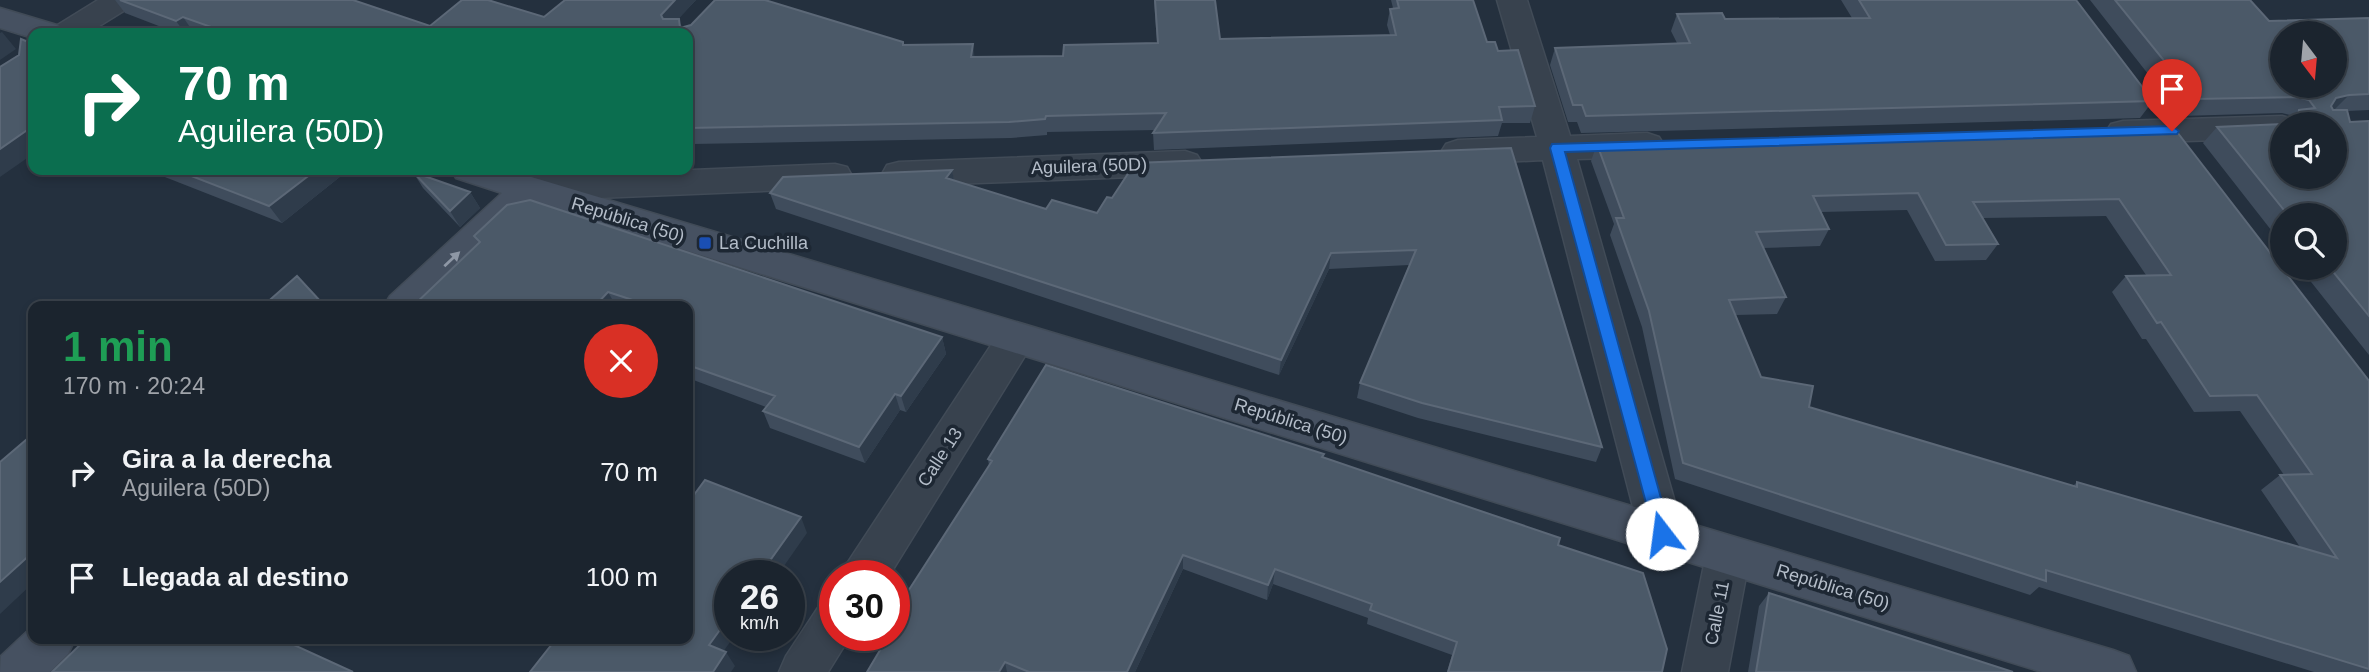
<!DOCTYPE html>
<html lang="es">
<meta charset="utf-8">
<style>
body{margin:0;font-family:Helvetica,sans-serif;background:#242c36;color:#f1f3f6;height:100vh;display:flex;flex-direction:column;font-size:26px;white-space:nowrap}
*{box-sizing:border-box;margin:0}
p{font-size:23px;color:#a0a4aa}
.icon{flex:none;width:38px;height:38px;fill:none;stroke:currentColor;stroke-width:2;stroke-linecap:round;stroke-linejoin:round}
.map{position:relative;flex:1;overflow:hidden}
.panel{position:absolute;left:28px;top:301px;width:665px;height:343px;display:flex;flex-direction:column;background:#1b242e;border-radius:14px;box-shadow:0 4px 10px #0003,0 0 0 2px #39414a}
.panel>*{flex:none}
.hud{position:absolute;left:28px;top:28px;width:665px;height:147px;border-radius:14px;box-shadow:0 4px 10px #0003,0 0 0 2px #39414a;background:#0b6e4f;color:#fff;overflow:hidden}
.needle{width:46px;rotate:164deg}
.fabs{position:absolute;left:2270px;top:21px;display:grid;gap:14px}
.fabs a{display:grid;place-items:center;width:77px;height:77px;border-radius:50%;background:#1b242e;box-shadow:0 4px 10px #0003,0 0 0 2px #39414a;font-size:35px}
.speed{position:absolute;left:714px;top:560px;display:flex;gap:14px;font-size:35px;font-weight:700;text-align:center}
.speed>*{display:grid;place-content:center;width:91px;height:91px;border-radius:50%;background:#1b242e;box-shadow:0 4px 10px #0003,0 0 0 2px #39414a;line-height:1}
.speed small{font-size:18px;font-weight:400}
.speed .limit{border:10px solid #d22;background:#fff;color:#111}
.pin{position:absolute;display:grid;place-items:center;width:60px;height:60px;color:#fff;margin:-72px -30px;border-radius:50% 50% 50% 0;rotate:-45deg;box-shadow:0 0 7px #0007}
.pin .icon{rotate:45deg}
.me{position:absolute;width:77px;margin:-38px;rotate:345deg;stroke-linejoin:round;filter:drop-shadow(0 0 5px #0008)}
.turn{display:flex;align-items:center;gap:24px;height:147px;padding:0 35px;font-size:32px}
.turn .icon{width:91px;height:91px;stroke-width:2.5}
.turn b{display:block;font-size:49px;line-height:60px}
.round{display:grid;place-items:center;flex:none;width:74px;height:74px;border-radius:37px;background:#242c36}
.overview{display:flex;align-items:center;justify-content:space-between;height:119px;padding:0 35px}
h1{font-size:42px;font-weight:600;line-height:52px;color:#1e9e55}
ul{padding:0;list-style:none}
li{display:flex;align-items:center;gap:21px;height:105px;padding:0 35px}
li div{flex:1}
li b{display:block;font-size:26px}
li em{font-style:normal}
.map>svg:first-child{display:block}
.lines{fill:none;stroke-linecap:round;stroke-linejoin:round}
.street-casing{stroke:#414b57;stroke-width:3}
.secondary-casing{stroke:#414b57;stroke-width:3}
.street{fill:#38424e;fill-rule:evenodd}
.secondary{fill:#465161;fill-rule:evenodd}
.wall{fill:#3f4c5c;fill-rule:evenodd}
.shaded-wall{fill:#2f3c4b}
.building{fill:#4b5968;stroke:#5c6877;stroke-width:2;fill-rule:evenodd}
.oneway{fill:#8e97a5}
.route{fill:#1a73e8;stroke:#114b97;stroke-width:2}
.transit-dot{fill:#1a4fb4;stroke:#1d2733;stroke-width:2.5}
.labels{text-anchor:middle;stroke-width:7;stroke-linejoin:round;paint-order:stroke}
.street-label{font-size:18px;fill:#b4bdc9;stroke:#1d2733}
.poi-label{font-size:18px;fill:#b4bdc9;stroke:#1d2733;text-anchor:start}
</style>
<div class="map">
<svg width="2369" height="672" viewBox="0 0 2369 672">
<rect width="100%" height="100%" fill="#24303e"/>
<g class="lines">
<g class="street-casing">
<path id="street" d="M98,0H134L130,7L88,33H52L56,26Z
M1497,0H1527L1570,136L1647,133L1659,137L1664,145L1659,153L1647,157L1577,159L1684,534L1677,547L1662,553L1647,547L1640,534L1543,160L1458,164L1446,160L1441,152L1446,144L1458,140L1537,137Z
M2282,116L2294,119L2297,124H2282V138L2123,143L2111,140L2106,132L2111,124L2123,121Z
M1185,151L1197,155L1202,163L1197,171L1185,175L899,186L887,183L882,174L887,165L899,162Z
M835,164L847,167L852,176L847,185L835,188L526,201L514,198L509,189L514,180L526,177Z
M1017,323L1031,327L1036,338L889,576H842L848,562L1003,327Z
M1728,536L1743,541L1750,555L1728,672H1682L1706,555L1713,541Z
M835,600V635H851L828,672H779L786,656L819,606Z"/>
</g>
<g class="secondary-casing">
<path id="secondary" d="M0,8L60,26L65,33H33V38L0,28Z
M451,170H508L2113,650L2129,656L2136,672H2042L530,202L525,211L427,306H384L390,296L502,193L456,178Z
M33,626V639H75L68,654L50,672H0L1,656Z"/>
</g>
<use href="#street" class="street"/>
<use href="#secondary" class="secondary"/>
</g>
<path class="wall" d="M115,0H353L430,26L544,17L696,0L678,19L682,27L904,45L975,57L1063,56L1157,43L1154,0H1215L1220,39L1390,35L1387,25L1390,9L1393,8L1391,0H1473L1487,42L1498,51L1535,106L1530,123H1502L1498,136L1154,150L1153,133L1156,130L1047,132V135L1011,138L692,144L688,143V33H177L125,13Z
M1841,0H2076L2153,101L2140,118L1581,133L1577,122H1568L1550,65L1555,48L1677,43L1671,31L1677,14L1725,19L1852,18Z
M2090,0H2250L2269,21L2369,18V110L2347,111L2350,122L2369,121V355L2300,268H2334V215H2282V244L2203,143L2217,127L2287,124L2294,116L2282,113L2181,116Z
M2174,128L2369,381V672H2314L2039,587L2030,595L1675,479L1642,327L1610,235L1614,224L1591,161L1597,144ZM1907,210L1935,261L1986,260L1998,244L1983,218L2106,216L2146,275L2126,276L2112,292L2142,339H2146L2194,412L2240,411L2284,475H2280L2261,490L2300,547L2077,482L2073,486L1809,407L1761,377L1736,315L1777,314L1786,297L1763,248L1820,246L1829,229L1821,212Z
M1511,148L1602,447L1596,462L1418,418L1357,398L1360,383L1409,265L1329,269L1279,375L776,209L770,193L952,170L954,181L1046,209L1097,213L1112,198Z
M147,170H344L346,172L282,223Z
M413,172L470,192L480,208L460,227L423,188Z
M474,236L942,337L946,354L906,412L900,410L865,463L770,428L763,411L766,407L688,378V306H413L479,243Z
M1324,454L1323,457L1558,545L1662,672H1447L1452,655L1367,624L1368,618L1273,584L1267,600L1183,569L1135,672H867L895,625L894,613L989,466L988,459Z
M1769,593L2013,672H1748L1759,606Z"/>
<path class="shaded-wall" d="M675,0H696L667,31L661,15Z
M183,17L194,33H185L176,21Z
M2,32L16,49L0,60V33Z
M973,44L975,60L971,57Z
M2349,95L2333,111L2321,114L2336,98Z
M33,126V154L0,177V149Z
M316,170H344L346,172L282,223L269,206Z
M952,170L955,186L946,178Z
M470,192L480,208L460,227L450,211Z
M1331,253L1329,269L1279,375L1281,360Z
M608,292L616,306H595Z
M942,337L946,354L906,412L901,396Z
M895,394L900,410L865,463L859,447Z
M801,517L807,533L777,576H759Z
M33,552V583L0,614V582Z
M1183,555V569L1135,672H1127Z
M1275,569L1273,584L1267,600L1268,585Z
M730,616V635H735L718,659L709,645Z
M726,652L735,666L731,672H713Z
M1005,662L1007,672H999Z"/>
<path class="building" d="M120,0H353L430,26L462,0H488L544,17L565,0H675L661,15L663,19H679L680,28L691,25L715,0H765L903,42V45L973,44L971,57L1063,56L1064,45L1158,43L1155,0H1215L1220,39L1396,35L1390,9L1399,8L1397,0H1473L1487,42H1495L1498,51L1518,50L1535,106L1499,107L1502,120L1153,133L1166,113L1046,116L1045,119L1009,122L688,128V33H228L183,17L176,21Z
M1859,0H2076L2153,101L1586,116L1582,105H1573L1555,48L1690,43L1677,14L1722,13L1725,19L1870,18Z
M2115,0H2250L2269,21L2369,18V94L2349,95L2336,98L2331,106L2333,110H2347L2350,122L2369,121V316L2330,268H2334V215H2288L2217,127L2282,124V177H2334V124H2285H2297L2299,110L2315,108L2309,100L2297,97L2195,99ZM2282,33H2334V86H2282Z
M21,39L33,44V126L0,149V67L19,55Z
M2174,128L2369,381V669L2046,570V581L1683,463L1649,311L1616,218H1624L1597,144ZM1918,193L1946,245L1998,244L1973,202L2119,199L2171,275L2126,276L2157,323L2161,322L2210,396L2257,395L2312,474L2280,475L2337,558L2077,482V487L1809,407L1813,386L1761,377L1729,300L1786,297L1756,232L1829,229L1813,196Z
M1511,148L1602,447L1422,403L1360,383L1416,250L1331,253L1281,360L770,193L783,177L952,170L946,178L1046,209L1052,200L1097,213L1107,197L1112,198L1135,163Z
M176,170H316L269,206Z
M413,172L470,192L450,211Z
M530,200L942,337L901,396L895,394L859,447L763,411L775,396L688,365V322L689,321L688,320V306H651L608,292L595,306H413L480,242L474,236L507,205Z
M297,276L321,302L316,306H263Z
M1046,365L1324,454L1322,457L1560,538L1558,545L1643,573L1667,649L1662,672H1448L1457,642L1370,610L1372,604L1275,569L1268,585L1183,555L1127,672H1029L1005,662L999,672H867L889,635H894V627L899,620L894,618V613L992,461L988,459Z
M33,434V552L0,582V462Z
M705,480L801,517L759,576H730V616L709,645L726,652L713,672H530L556,639H688V503Z
M1769,593L2013,672H1756Z
M86,639H281L353,672H52Z"/>
<defs><path id="oneway-solid" d="M-6-.8H1V-3.2L6.5 0L1 3.2V.8H-6Z" transform="scale(1.75)"/></defs>
<use class="oneway" href="#oneway-solid" transform="translate(452 259) rotate(-43)"/>
<path class="route" d="M2172,126L2179,131L2177,134L1565,152L1671,534L1668,540L1662,542L1656,540L1550,148L1552,144Z"/>
<rect class="transit-dot" x="698" y="236" width="14" height="14" rx="3.5"/>
<g class="labels">
<g class="street-label">
<text transform="translate(1089 166) rotate(-2)" y="6">Aguilera (50D)</text>
<text transform="translate(628 220) rotate(17)" y="6">República (50)</text>
<text transform="translate(1291 421) rotate(17)" y="6">República (50)</text>
<text transform="translate(940 457) rotate(-57)" y="6">Calle 13</text>
<text transform="translate(1833 587) rotate(17)" y="6">República (50)</text>
<text transform="translate(1717 613) rotate(-79)" y="6">Calle 11</text>
</g>
<g class="poi-label">
<text x="719" y="249">La Cuchilla</text>
</g>
</g>
</svg>
<div class="fabs">
<a><svg class="needle" viewBox="-14 -14 28 28"><path d="M0-13l5 13h-10z" fill="#e53935"/><path d="M0 13l5-13h-10z" fill="#a0a4aa"/></svg></a>
<a><svg class="icon" aria-label="sound" viewBox="0 0 24 24"><path d="M4 9h4l5-4v14l-5-4H4zM17 9q2 3 0 6"/></svg></a>
<a><svg class="icon" aria-label="search" viewBox="0 0 24 24"><circle cx="10" cy="10" r="6"/><path d="M15 15l6 6"/></svg></a>
</div>
<div class="speed"><div>26<small>km/h</small></div><div class="limit">30</div></div>
<div class="pin" style="left:2172px;top:131px;background:#d93025"><svg class="icon" aria-label="arrive" viewBox="0 0 24 24"><path d="M6 21V4h12l-3 4 3 4H6"/></svg></div>
<svg class="me" style="left:1662px;top:534px" viewBox="-20 -20 40 40"><circle r="19" fill="#fff"/><path d="M0-13L10 11 0 6-10 11z" fill="#1a73e8"/></svg>
<div class="hud">
<div class="turn"><svg class="icon" aria-label="right" viewBox="0 0 24 24"><path d="M7 20v-9h11M14 6l5 5-5 5"/></svg><div><b>70 m</b>Aguilera (50D)</div></div>
</div>
<section class="panel">
<div class="overview"><div><h1>1 min</h1><p>170 m · 20:24</p></div><a class="round" style="background:#d93025;color:#fff"><svg class="icon" aria-label="close" viewBox="0 0 24 24"><path d="M6 6l12 12M18 6L6 18"/></svg></a></div>
<ul>
<li><svg class="icon" aria-label="right" viewBox="0 0 24 24"><path d="M7 20v-9h11M14 6l5 5-5 5"/></svg><div><b>Gira a la derecha</b><p>Aguilera (50D)</p></div><em>70 m</em></li>
<li><svg class="icon" aria-label="arrive" viewBox="0 0 24 24"><path d="M6 21V4h12l-3 4 3 4H6"/></svg><div><b>Llegada al destino</b></div><em>100 m</em></li>
</ul>
</section>
</div>
